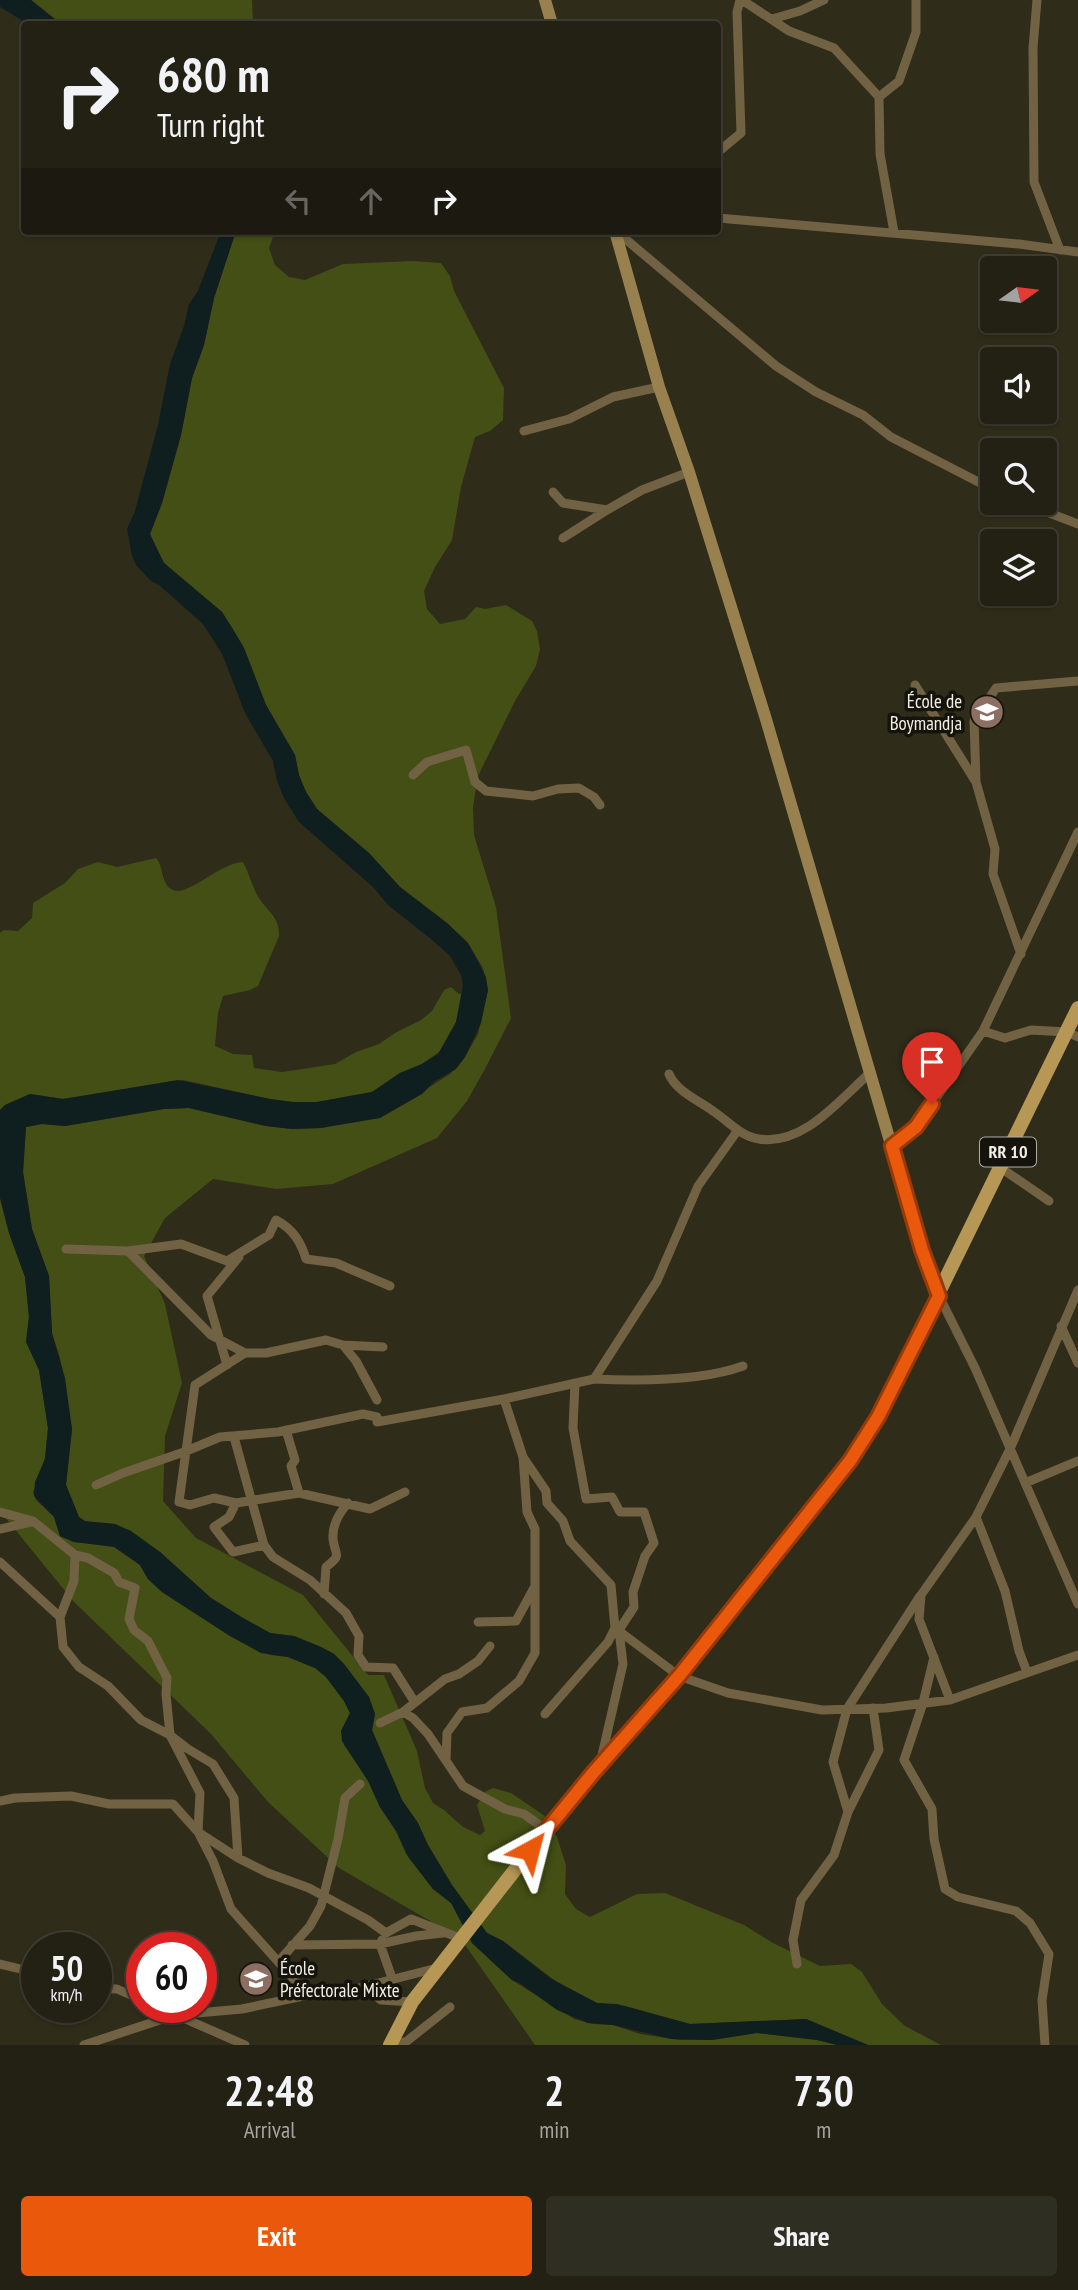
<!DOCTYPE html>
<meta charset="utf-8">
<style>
body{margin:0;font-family:"PT Sans Narrow",sans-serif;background:#2f2e22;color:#f1f3f6;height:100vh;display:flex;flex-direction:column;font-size:26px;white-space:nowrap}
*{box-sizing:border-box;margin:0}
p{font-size:23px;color:#a3a3a0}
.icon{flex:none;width:38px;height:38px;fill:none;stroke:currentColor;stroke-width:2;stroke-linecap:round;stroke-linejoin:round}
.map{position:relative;height:2045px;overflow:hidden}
.panel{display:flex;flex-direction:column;background:#232114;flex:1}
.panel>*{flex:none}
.hud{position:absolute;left:21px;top:21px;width:700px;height:214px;border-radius:7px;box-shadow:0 2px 5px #0004,0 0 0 2px #403e34;background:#232114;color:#f1f3f6;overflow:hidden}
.needle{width:46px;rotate:76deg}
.buttons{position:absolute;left:980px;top:256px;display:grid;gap:14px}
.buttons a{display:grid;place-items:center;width:77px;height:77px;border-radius:7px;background:#232114;box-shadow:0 2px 5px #0004,0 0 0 2px #403e34;font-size:35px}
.speed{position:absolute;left:21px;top:1932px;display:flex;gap:14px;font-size:35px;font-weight:700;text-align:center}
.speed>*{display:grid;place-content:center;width:91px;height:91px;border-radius:50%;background:#232114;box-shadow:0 2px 5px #0004,0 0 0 2px #403e34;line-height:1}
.speed small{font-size:18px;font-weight:400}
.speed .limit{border:10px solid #d22;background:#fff;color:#111}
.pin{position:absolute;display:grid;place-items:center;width:60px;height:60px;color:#fff;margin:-72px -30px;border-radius:50% 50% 50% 0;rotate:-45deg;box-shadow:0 0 7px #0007}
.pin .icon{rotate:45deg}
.me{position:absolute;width:77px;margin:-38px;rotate:38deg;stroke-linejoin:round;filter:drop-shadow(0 0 5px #0008)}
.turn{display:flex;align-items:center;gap:24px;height:147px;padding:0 21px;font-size:32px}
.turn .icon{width:91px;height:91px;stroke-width:2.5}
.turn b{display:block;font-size:49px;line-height:60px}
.lanes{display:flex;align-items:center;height:66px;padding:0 21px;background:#0003;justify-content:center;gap:35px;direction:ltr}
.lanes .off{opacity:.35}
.eta{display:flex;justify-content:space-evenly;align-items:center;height:119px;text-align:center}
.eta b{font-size:42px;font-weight:600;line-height:49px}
.cta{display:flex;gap:14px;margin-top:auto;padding:14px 21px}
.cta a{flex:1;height:80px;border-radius:7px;background:#ea580c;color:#fff;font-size:28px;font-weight:600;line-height:80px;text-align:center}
.cta a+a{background:#2f2e22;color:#f1f3f6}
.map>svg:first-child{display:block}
.green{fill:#434f14}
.water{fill:#0f1f20}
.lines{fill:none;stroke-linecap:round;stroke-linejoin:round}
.street{stroke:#716244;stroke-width:9}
.secondary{stroke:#98804f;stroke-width:12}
.primary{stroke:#b69756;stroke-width:14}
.route-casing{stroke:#983908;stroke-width:18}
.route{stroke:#ea580c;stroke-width:12}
.labels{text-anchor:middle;stroke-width:7;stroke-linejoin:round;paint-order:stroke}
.shield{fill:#15140c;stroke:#b0aea4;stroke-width:2}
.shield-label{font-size:18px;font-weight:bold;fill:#f2f0e5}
.poi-label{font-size:19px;fill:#f2f0e5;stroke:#15140c;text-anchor:end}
</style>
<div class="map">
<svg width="1078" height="2045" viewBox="0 0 1078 2045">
<rect width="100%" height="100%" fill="#2f2c1a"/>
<path class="green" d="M31,0H252L253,24H61Z
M236,231H275L269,248L275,265L289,277L305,280L343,264L412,261L441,263L450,276L454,291L504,388L503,420L490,431L475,437L461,487L452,540L435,567L424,591L427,609L440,624L465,619L476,607L485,609L506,605L532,621L537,631L540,649L536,666L515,701L478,776L473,807L474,835L496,907L511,1018L485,1069L467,1101L437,1138L333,1184L276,1189L213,1179L165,1218L144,1256L165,1304L182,1383L165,1436L163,1501L196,1538L303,1595L368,1675H384L417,1751L425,1788L433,1803L444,1810L463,1827L480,1835L485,1831L477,1805L485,1792L493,1788L511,1793L545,1816L557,1837L566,1865L565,1894L576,1909L590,1917L637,1894L665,1893L744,1925L773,1943L820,1966L851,1964L862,1972L882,2004L905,2026L941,2045H868L806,2019L690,2024L625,2006L597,2003L562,1986L503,1941L487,1933L452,1885L428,1845L418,1823L402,1800L372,1730L375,1714L369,1697L344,1664L334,1654L321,1647L294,1636L270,1633L243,1618L211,1598L160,1552L115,1524L85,1522L79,1517L66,1485L72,1429L60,1358L52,1333L49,1276L32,1229L23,1172L26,1127L42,1124L65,1126L164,1109L189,1108L266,1126L292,1129L321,1128L356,1121L404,1103L450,1074L465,1057L478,1034L488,990L483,968L468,943L447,923L400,887L369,853L317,809L306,792L299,775L295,755L266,705L244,648L234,631L222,612L164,563L154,547L150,534L162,503L181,435L192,378L204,345L214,298Z
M156,858C164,866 160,884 173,890C188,897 219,863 243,862C249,873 252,887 259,898C268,912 280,917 279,936L258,986L250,990L223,996L218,1013L215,1046L233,1054L252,1055L254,1068L282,1072L335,1064L356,1052L379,1044L395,1033L421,1020L432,1011L444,990L451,987L459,994L463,993L456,1022L442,1050L422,1064L400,1073L372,1092L317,1102H293L270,1099L183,1080L63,1099L30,1094L5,1105L0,1110V933L4,930L18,931L32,918L33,903L65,883L78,869L98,862L117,867Z
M0,1198L9,1233L25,1277L29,1317L26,1342L39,1370L48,1428L45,1458L33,1492L36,1500L54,1517L60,1536L74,1542L114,1546L140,1565L148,1579L162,1592L230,1636L270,1655L288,1657L315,1668L326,1677L344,1701L350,1713L341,1731L344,1745L368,1780L380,1807L396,1831L406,1854L433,1889L451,1903L457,1911L472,1943L512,1980L574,2019L593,2024L613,2025L640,2034L680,2040H712L757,2033L817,2040L837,2045H535L461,1939L339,1868L268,1802L211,1734L74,1602L0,1511Z"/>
<path class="water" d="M0,0H31L61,24H28L0,7Z
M221,231H236L214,298L204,345L192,378L181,435L162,503L150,534L164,563L222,612L234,631L244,648L266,705L295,755L299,775L306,792L317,809L369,853L400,887L447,923L468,943L486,977L488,990L481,1023L465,1057L456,1069L435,1081L422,1094L380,1118L321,1128L292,1129L266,1126L189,1108L164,1109L65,1126L42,1124L26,1127L23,1172L32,1229L49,1276L52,1333L65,1378L72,1429L66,1485L79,1517L85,1521L115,1524L131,1531L160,1552L211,1598L243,1618L270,1633L294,1636L321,1647L334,1654L344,1664L369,1697L375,1714L372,1730L402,1800L418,1823L428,1845L452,1885L487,1933L503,1941L550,1978L597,2003L617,2004L690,2024L806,2019L868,2045H837L817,2040L757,2033L712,2040L671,2039L613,2025L588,2023L557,2010L521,1984L512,1980L472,1943L451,1903L433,1889L409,1858L396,1831L380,1807L368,1781L342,1741L341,1731L350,1713L344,1701L326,1677L315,1668L288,1657L261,1653L230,1636L162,1592L148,1579L140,1565L114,1547L74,1542L60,1536L54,1517L34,1496L35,1482L45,1459L48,1428L39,1370L26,1342L29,1317L25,1277L9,1233L0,1198V1110L5,1105L30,1094L63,1099L178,1080L270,1099L293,1102H317L372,1092L400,1073L422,1064L438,1054L456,1022L463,985L461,975L450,956L431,939L388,905L373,887L299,822L285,800L277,781L273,761L245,713L223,656L214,641L203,624L159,585L151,581L136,565L132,556L127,529L135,511L158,425L170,364L184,326L189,304L198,291Z"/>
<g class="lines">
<path class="street" d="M742,0L789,31L834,48L879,97L880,154L894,232
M1037,0L1033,48L1034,182L1060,250
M772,19L800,11L824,0
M879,97L899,81L916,32V0
M718,152L741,133L737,12L740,0
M718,218L1019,244L1078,252
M616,231L776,366L816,392L863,415L891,437L992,489
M524,431L569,419L613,397L659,387
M553,492L563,503L607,510L642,490L689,472
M1021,502L1078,524
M563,538L607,510
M915,685L976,782L995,849L993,874L1021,954
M413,775L427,762L466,750L475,782L486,791L533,796L558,789L579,788L594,797L600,805
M976,780L974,721L996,688L1078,681
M983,1031L1005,1038L1031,1030L1067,1032L1078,1037
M669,1074C676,1091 698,1100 713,1111C727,1120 741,1137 759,1139C804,1146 840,1099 871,1072
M892,1146L916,1127L983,1031L1078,832
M1001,1168L1049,1201
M66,1249L128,1251L211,1335L245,1353H266L326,1340L343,1345L383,1347
M128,1251L181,1244L227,1261L269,1235L276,1220C293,1229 301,1242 306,1259L336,1263L390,1286
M939,1296L975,1368L1078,1604
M1061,1326L1078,1363
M343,1345L356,1361L377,1400
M245,1353L195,1385L179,1502L190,1505L214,1498L236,1503L299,1493L370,1509L405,1492
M227,1365L207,1296L239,1257
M594,1379C638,1381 702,1381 743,1366
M575,1383L573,1428L586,1499L612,1497L620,1512H644L654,1543L645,1556L633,1592L634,1607L619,1630L623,1664L600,1764
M504,1399L523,1457L546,1491L547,1503L563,1521L570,1541L611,1585L615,1628L608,1642L545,1714
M377,1422L504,1399L594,1379L657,1281L698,1186L738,1130
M286,1430L295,1460L291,1466L299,1493
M234,1437L264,1545L273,1557L310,1580L346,1613L359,1636L358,1655L366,1667L393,1668L414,1701
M1025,1483L1078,1461
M96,1485L123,1473L184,1452L220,1437L278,1432L363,1414L377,1417
M236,1503L229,1517L214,1527L233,1552L264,1545
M0,1512L33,1521L75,1555L74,1581L60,1617
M976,1517L1005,1591L1019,1651L1027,1672
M0,1529L31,1522
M75,1555L88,1558L114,1573L119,1582L135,1588L129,1619L134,1630L148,1641L167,1678L166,1694L170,1735L200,1793L198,1832L213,1861L231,1909L308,1995
M0,1562L60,1617L63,1647L79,1667L108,1686L141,1720L170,1735L188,1749L213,1764L234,1798L238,1858
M324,1594L326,1567C343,1554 335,1556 333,1539C332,1524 339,1513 348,1503
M478,1622L516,1621L534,1588
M615,1628L679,1676L728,1693L822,1710L886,1708L950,1700L1078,1655
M934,1657L923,1703L904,1760L932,1809L934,1839L945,1889L958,1897L1016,1911L1030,1923L1049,1954L1042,2000L1045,2045
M950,1700L919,1619L921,1595L976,1517L1010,1449L1078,1290
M403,1712L413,1718L428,1734L463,1786L505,1809L524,1814L546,1830
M380,1723L403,1712L445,1679L459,1674L478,1661L490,1646
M446,1761L447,1733L462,1712L487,1708L519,1681L535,1653V1529L527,1512L523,1457
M0,1801L15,1798L71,1796L109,1804H173L198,1832L238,1858L268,1873L309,1888L368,1920L386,1933L411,1919L462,1939
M848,1812L879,1750L873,1708
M382,1940L380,1944L392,1978
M292,1945L380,1944L416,1936L443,1933
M279,1961L310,1926L321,1906L338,1839L345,1798L360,1784
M0,1964L37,1973
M797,1964L793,1940L801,1900L834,1855L848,1812L833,1762L847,1709L920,1596
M365,1986L381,2000L412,2002
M96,1988L117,1989L142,2000
M158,2007L245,2045
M84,2045L175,2015L242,2009L308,1995L355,1989L437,1968
M396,2045L407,2041L450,2007"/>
<path class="secondary" d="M545,0L552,24
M615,231L659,387L689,472L765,716L922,1250L939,1296"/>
<path class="primary" d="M390,2045L412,2002L546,1830L679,1676L777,1555L850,1461L878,1417L1078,1008"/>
</g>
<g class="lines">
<g class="route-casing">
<path id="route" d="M530,1850L593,1773L679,1676L850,1461L878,1417L939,1296L922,1250L892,1146L916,1127L932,1104"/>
</g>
<use href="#route" class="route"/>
</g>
<defs>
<g id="school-disc" transform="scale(1.75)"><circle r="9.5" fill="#8d6e63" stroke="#15140c"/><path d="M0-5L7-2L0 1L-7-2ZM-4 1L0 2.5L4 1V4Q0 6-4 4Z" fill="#fff"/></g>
</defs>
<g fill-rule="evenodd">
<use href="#school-disc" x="987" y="712"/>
<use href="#school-disc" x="256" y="1979"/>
</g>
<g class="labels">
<rect class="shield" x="980" y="1137.5" width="56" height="29" rx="5"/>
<g class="shield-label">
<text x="1008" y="1158">RR 10</text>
</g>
<g class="poi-label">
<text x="962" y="708">École de<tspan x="962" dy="22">Boymandja</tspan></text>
<text x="280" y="1975" text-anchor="start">École<tspan x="280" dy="22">Préfectorale Mixte</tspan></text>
</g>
</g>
</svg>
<div class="buttons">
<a><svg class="needle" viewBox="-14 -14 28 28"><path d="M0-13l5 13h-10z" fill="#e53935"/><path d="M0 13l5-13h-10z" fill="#a3a3a0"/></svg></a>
<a><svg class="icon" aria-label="sound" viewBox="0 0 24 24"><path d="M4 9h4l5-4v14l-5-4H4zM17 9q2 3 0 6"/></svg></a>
<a><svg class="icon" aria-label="search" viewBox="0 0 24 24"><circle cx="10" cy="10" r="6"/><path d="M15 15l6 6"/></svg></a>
<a><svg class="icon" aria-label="layers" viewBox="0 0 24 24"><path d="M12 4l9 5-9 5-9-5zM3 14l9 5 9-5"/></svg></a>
</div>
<div class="speed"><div>50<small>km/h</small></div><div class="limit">60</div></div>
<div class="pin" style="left:932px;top:1104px;background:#d93025"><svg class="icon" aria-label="arrive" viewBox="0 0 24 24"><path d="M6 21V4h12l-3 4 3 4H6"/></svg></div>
<svg class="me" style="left:530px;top:1850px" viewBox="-20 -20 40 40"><path d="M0-17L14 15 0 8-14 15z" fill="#ea580c" stroke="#fff" stroke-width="4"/></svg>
<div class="hud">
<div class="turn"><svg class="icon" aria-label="right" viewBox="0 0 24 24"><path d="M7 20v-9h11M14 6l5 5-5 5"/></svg><div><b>680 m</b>Turn right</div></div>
<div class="lanes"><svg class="icon off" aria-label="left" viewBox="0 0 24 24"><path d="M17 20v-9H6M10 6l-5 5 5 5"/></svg><svg class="icon off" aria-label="ahead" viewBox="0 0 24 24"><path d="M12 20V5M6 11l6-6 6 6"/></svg><svg class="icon" aria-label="right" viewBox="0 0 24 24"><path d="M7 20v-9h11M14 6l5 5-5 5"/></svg></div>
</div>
</div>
<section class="panel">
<div class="eta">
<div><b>22:48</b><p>Arrival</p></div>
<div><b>2</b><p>min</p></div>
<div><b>730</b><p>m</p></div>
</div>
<div class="cta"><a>Exit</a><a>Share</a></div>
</section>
